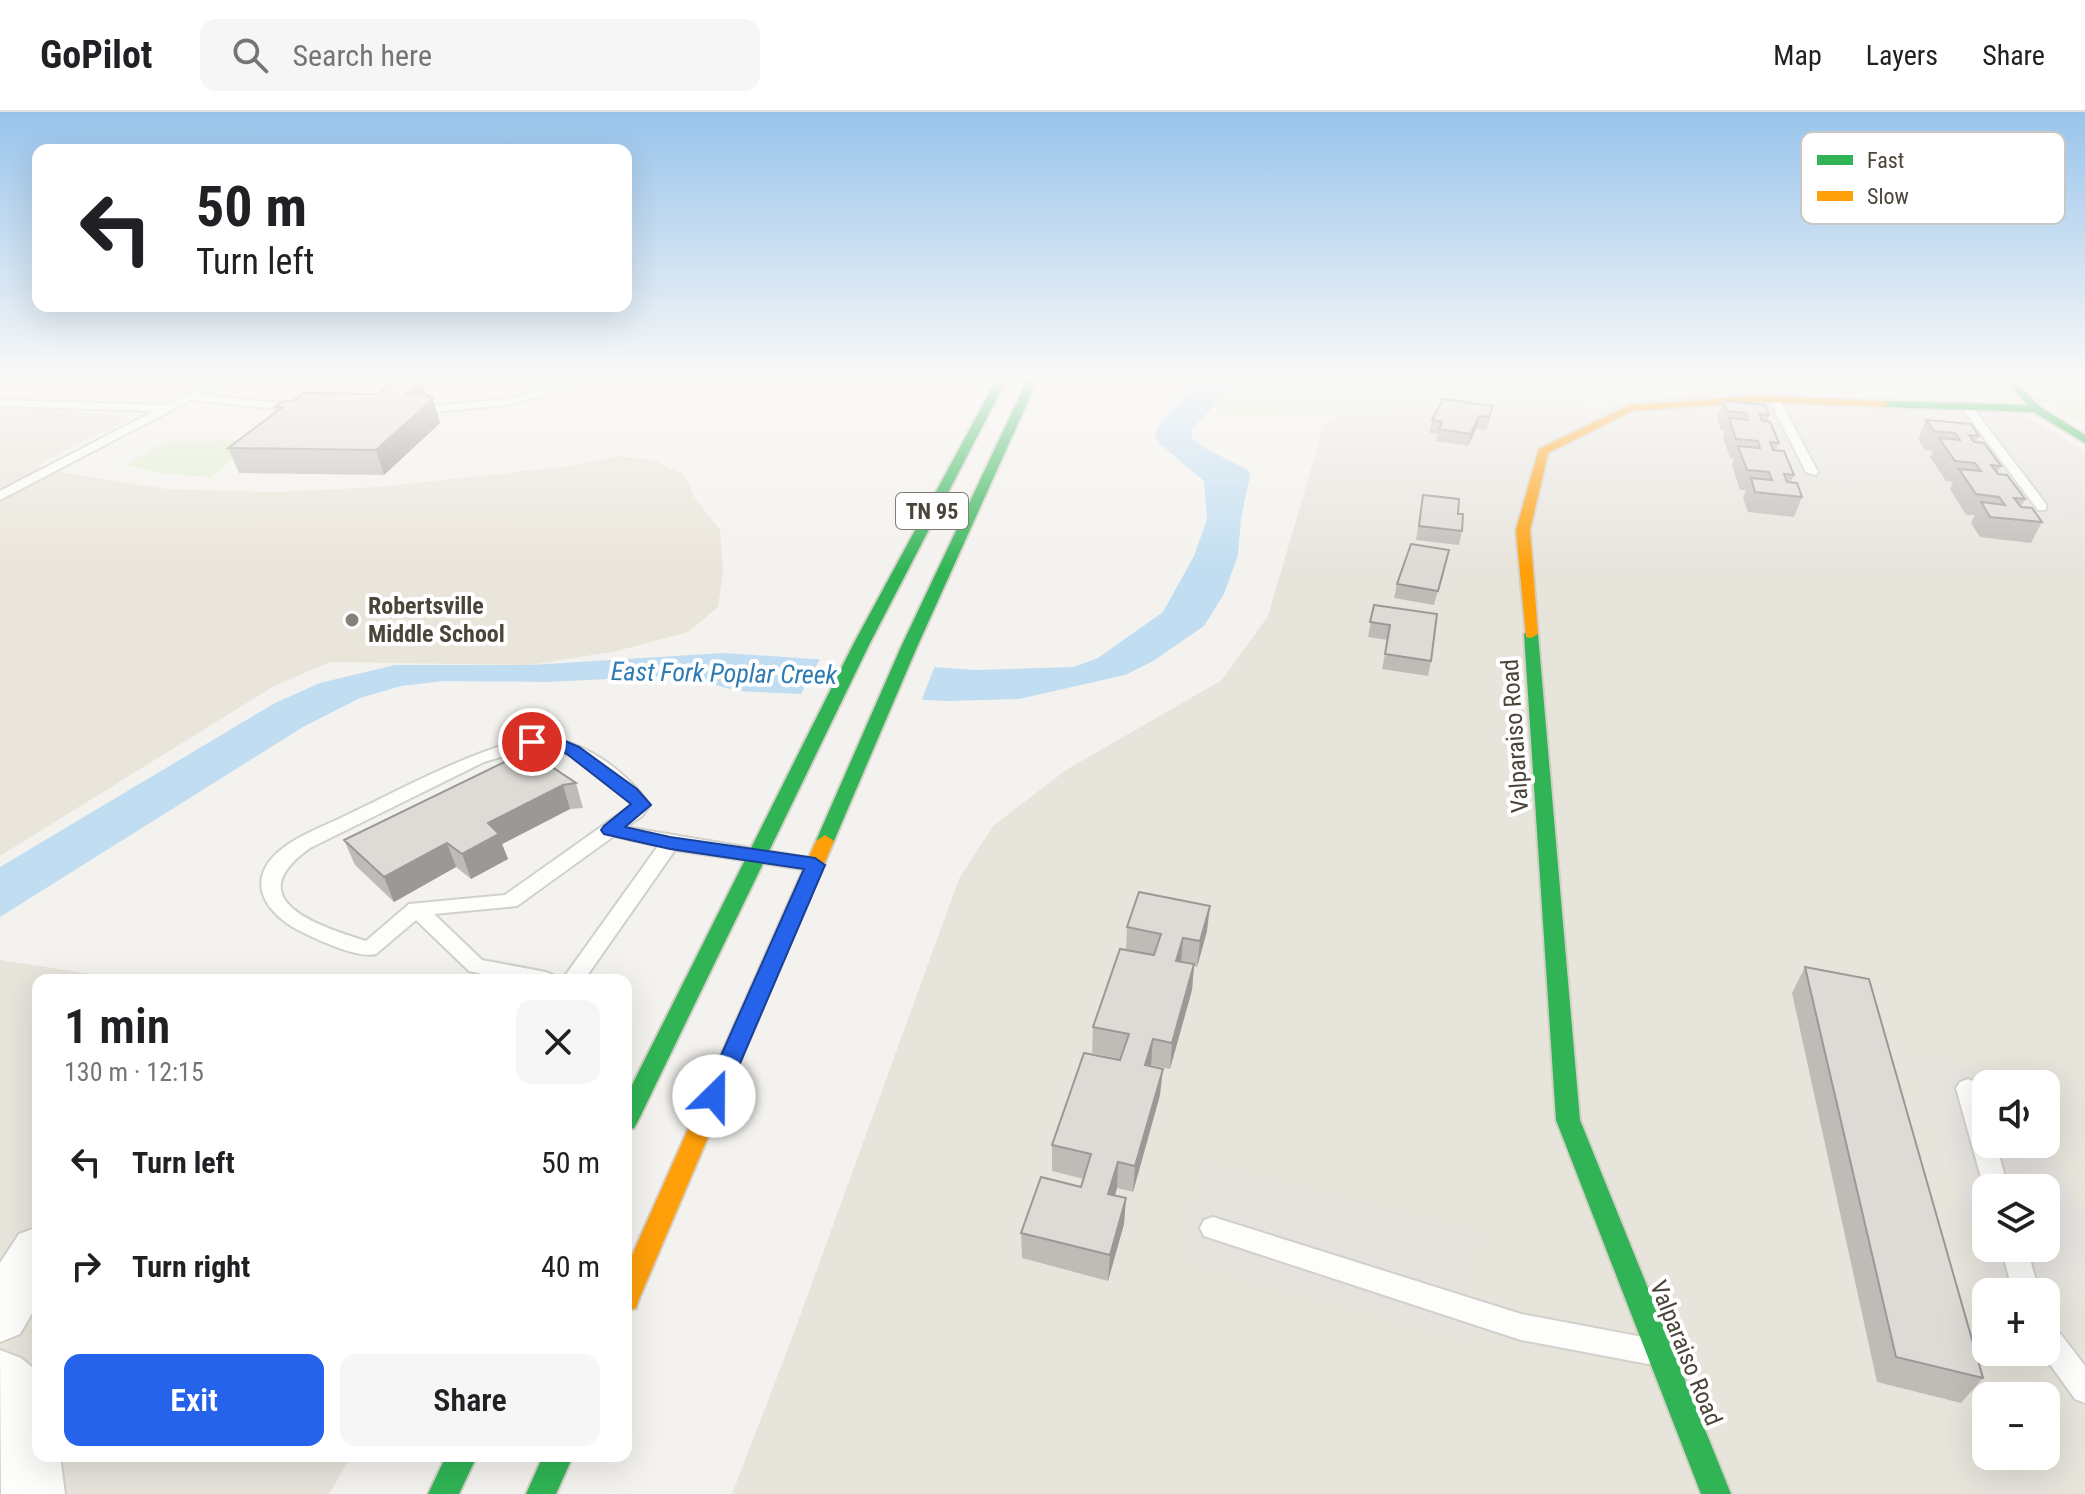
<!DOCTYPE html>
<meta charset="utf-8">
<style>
body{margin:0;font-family:"Roboto Condensed",sans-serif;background:#f6f6f6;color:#202124;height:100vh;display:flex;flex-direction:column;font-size:30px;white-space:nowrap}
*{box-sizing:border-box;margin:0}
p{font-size:26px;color:#757577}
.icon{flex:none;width:44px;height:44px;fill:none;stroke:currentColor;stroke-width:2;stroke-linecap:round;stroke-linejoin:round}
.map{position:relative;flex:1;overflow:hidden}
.drawer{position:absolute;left:32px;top:862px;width:600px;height:488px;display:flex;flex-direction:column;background:#fff;border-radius:16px;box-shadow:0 8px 32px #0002}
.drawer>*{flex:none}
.banner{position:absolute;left:32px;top:32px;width:600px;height:168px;border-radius:16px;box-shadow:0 8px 32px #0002;background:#fff;color:#202124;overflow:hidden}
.fabs{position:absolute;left:1972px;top:958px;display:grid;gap:16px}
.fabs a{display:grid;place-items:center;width:88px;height:88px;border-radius:16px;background:#fff;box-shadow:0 8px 32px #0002;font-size:40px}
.pin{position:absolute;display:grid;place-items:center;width:68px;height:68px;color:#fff;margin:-34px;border:4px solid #fff;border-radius:50%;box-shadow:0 2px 8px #0007}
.me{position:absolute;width:88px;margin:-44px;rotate:23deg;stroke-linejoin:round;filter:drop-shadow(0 0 6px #0008)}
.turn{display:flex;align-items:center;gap:28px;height:168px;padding:0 32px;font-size:36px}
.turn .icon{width:104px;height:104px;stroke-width:2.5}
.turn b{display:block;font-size:56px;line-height:68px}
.round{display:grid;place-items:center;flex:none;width:84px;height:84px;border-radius:16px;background:#f6f6f6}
.summary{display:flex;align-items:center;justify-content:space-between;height:136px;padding:0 32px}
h1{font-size:48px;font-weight:600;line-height:60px}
.action{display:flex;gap:16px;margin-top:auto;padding:16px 32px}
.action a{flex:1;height:92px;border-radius:16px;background:#2563eb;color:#fff;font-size:32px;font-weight:600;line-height:92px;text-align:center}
.action a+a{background:#f6f6f6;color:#202124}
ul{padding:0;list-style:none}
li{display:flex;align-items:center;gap:24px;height:104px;padding:0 32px}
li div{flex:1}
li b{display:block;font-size:30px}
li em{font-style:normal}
header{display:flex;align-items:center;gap:48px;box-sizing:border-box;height:112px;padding:0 40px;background:#fff;border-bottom:2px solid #e0e0e0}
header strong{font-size:38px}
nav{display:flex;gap:44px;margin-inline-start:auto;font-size:28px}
.search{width:560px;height:72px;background:#f6f6f6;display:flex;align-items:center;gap:20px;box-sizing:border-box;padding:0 28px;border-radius:16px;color:#757577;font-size:30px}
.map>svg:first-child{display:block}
.residential{fill:#e7e4dc;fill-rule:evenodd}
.education{fill:#eae5da}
.green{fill:#e1eecf}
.parking{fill:#e6e3df;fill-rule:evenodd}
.water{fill:#c0ddf1}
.pier{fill:#f4f2ee}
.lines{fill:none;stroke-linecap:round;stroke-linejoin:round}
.lane-casing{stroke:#d2d0cb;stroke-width:4}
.street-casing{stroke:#d2d0cb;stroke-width:4}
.fast-casing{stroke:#d3cfc5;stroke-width:4}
.slow-casing{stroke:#d3cfc5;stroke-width:4}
.lane{fill:#fdfdfc;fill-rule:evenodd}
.street{fill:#fdfdfc;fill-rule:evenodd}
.fast{fill:#30b455;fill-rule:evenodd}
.slow{fill:#ff9f0a;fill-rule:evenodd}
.wall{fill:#bfbcb8}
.shaded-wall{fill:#9b9996}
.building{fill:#dedbd6;stroke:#9b9996;stroke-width:2}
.route{fill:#2563eb;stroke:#184099;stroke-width:2}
.poi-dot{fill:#868178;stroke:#fff;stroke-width:3}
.labels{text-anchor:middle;stroke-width:8;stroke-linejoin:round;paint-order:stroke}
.shield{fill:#fff;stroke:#817c74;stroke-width:2}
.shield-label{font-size:22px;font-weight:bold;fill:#4b4439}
.poi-label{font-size:24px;font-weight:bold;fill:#4b4439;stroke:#fff;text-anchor:start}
.street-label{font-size:24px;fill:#4b4439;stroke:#fff}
.water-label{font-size:26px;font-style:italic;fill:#2e7ab2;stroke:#fff}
.key{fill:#fff;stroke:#c9c7c4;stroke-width:2}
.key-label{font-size:22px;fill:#4b4439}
</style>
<header>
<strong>GoPilot</strong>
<div class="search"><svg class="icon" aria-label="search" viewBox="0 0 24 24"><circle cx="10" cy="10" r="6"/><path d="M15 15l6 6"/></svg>Search here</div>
<nav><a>Map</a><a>Layers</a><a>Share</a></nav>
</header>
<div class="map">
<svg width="2085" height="1382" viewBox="0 0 2085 1382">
<rect width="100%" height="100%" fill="#f4f2ee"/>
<path class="residential" d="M1712,280L2011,290L2030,307L2085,339V1382H732L792,1226L959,767L993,714L1066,658L1222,568L1268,504L1324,313L1340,299L1423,293L1593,297L1628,288ZM1986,972H2046V1032H1986ZM1986,1076H2046V1136H1986ZM1986,1180H2046V1240H1986ZM1986,1284H2046V1344H1986Z
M0,848L130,868H38V1344H351L329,1382H0Z"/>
<path class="education" d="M0,296L125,302L127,308L36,354L59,360L167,377L275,380L378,375L571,354L618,344L653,348L684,363L695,386L720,418L723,460L718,495L688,520L617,539L530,553L330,550L274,574L0,744Z"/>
<path class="green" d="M1240,267H2085V312L2060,300L2052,292L1734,276L1681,278L1582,294L1423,293L1278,304H1239L1217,300C1216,285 1230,277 1240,267Z
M258,328L210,365L162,361L124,353L167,329Z"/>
<path class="parking" d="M1778,312L1830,317L1855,369L1799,363Z
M1993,348L2053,356L2085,397V407L2030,401Z
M1914,947L2023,967L2025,972H1986V1032H2046V1021L2085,1114V1179L2046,1172L2063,1219L2046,1215V1180H1993ZM1986,1076H2046V1136H1986Z
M1210,1055L1473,1124L1466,1225L1186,1147Z"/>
<path class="water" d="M1202,267H1240L1192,317V326L1205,336L1248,358L1250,364L1241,406L1238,443L1224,482L1204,514L1153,549L1125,563L1019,587L948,589L737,579L691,566L668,564L548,570L444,569L401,574L360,586L303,615L0,805V755L275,591L320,571L395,553H530L723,541L976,558L1074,555L1098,546L1163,500L1194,444L1207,407L1204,369L1160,332L1155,323L1160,312Z"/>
<path class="pier" d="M822,543L937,549L920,592L800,584Z"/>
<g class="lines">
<g class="lane-casing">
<path id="lane" d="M216,267H228L201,283L299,293L304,296L299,299L191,288L0,388V379L154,299L0,294V288L166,293Z
M583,267H599L507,293L422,301L417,298L422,295L507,287Z
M1774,284L1779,287L1818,360L1816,363L1806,360L1769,287Z
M1962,292H1970L2046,392V398H2038L1962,296Z
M532,625C579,624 623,656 650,693L642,704L626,715L815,747L825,753L815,759L675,738L584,868H562L658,734L614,724L517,794L434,802L482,848L546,860L553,863L557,868H508L469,859L416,808L376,842C359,847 318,828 302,820C272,805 245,776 273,745C292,725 323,715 347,703C408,674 466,641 532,625ZM533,635C573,634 607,665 632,693L505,783L409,792L366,829C318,814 237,788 310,736L484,650Z
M1968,967L1976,970C1987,990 1986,1010 1986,1032H1996L2008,1076H1986V1081L1984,1076L1956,976L1960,970Z
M1213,1105L1521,1202L1648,1226L1658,1230L1662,1239L1658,1248L1648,1252L1521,1228L1204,1124L1200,1116L1204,1108Z
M2001,1136H2027L2039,1180H2013Z
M2046,1212L2056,1216L2085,1254V1291L2075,1287L2041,1240H2046Z"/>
</g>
<g class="street-casing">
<path id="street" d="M38,1115V1191L20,1222L0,1230V1151L19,1122Z
M0,1238L21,1246L38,1260V1344H60L65,1382H1Z"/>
</g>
<g class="fast-casing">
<path id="fast" d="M997,267H1007L870,531L638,1009L634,1016L626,1019V985L854,531Z
M1028,267H1038L917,535L834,729L832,733H818L816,729L901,535Z
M2017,272L2040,295L2085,323V331L2034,300L1884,295L1879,292L1884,289L2027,293L2012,275Z
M1531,518L1538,522L1580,1008L1731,1382H1701L1556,1008L1524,522Z
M446,1344H477L459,1382H428Z
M543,1344H573L556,1382H526Z"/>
</g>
<g class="slow-casing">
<path id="slow" d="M1759,284L1884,289L1889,292L1884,295L1759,290L1632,299L1548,341L1530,418L1538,522L1531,526L1526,525L1516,418L1539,337L1630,293Z
M825,723L834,729L639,1187L636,1196L626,1199V1157L816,729Z"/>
</g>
<use href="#lane" class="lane"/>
<use href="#street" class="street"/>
<use href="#fast" class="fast"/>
<use href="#slow" class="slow"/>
</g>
<path class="wall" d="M421,269L425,282L433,287L440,311L384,363L239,361L228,336L276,300L275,295L293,289L378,282Z
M1723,289L1769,303L1767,310L1779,331L1776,338L1794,363L1791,370L1802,385L1794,405L1748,400L1743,386L1746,378H1740L1732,353L1734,347L1730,346L1723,325L1725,318H1721L1717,307Z
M1493,294L1490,307L1486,318L1476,317L1468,334L1436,329L1438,322L1429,321L1432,308Z
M1926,308L1979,324L1976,330L2001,354L1997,361L2025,387L2021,395L2042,410L2031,431L1980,425L1971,411L1975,403H1966L1950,377L1953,370L1946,369L1930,345L1933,339L1925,338L1918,327Z
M1423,383L1458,402L1462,419L1459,433L1416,428Z
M1449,438L1434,493L1394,486L1397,472Z
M1374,493L1431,549L1428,564L1382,557L1388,528L1368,525Z
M540,653L576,671L583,696L570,697L502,732L508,747L471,767L456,755L394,790L355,753L344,728Z
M1127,815L1207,819L1197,855L1194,854L1192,878L1170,957L1151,953V954L1160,983L1133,1080L1117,1076L1115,1084L1126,1086L1124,1112L1108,1169L1022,1146L1021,1121L1081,1075L1084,1067L1052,1059V1033L1120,948L1121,947L1092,941L1093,915L1126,838Z
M1805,855L1983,1266L1961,1291L1877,1270L1792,881Z"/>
<path class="shaded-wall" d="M421,269L428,292L433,287L440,311L384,363L376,338L406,282Z
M1479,304L1476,317L1468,334L1471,322Z
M563,673L570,697L502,732L508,747L471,767L462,742L488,711Z
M447,731L456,755L394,790L384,765Z
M1210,794L1207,819L1197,855L1200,829Z
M1183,826L1181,852L1176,849Z
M1194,852L1192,878L1170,957L1172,931Z
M1153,927L1151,953L1144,979L1145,953Z
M1163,957L1160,983L1133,1080L1135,1054Z
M1118,1050L1117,1076L1107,1108L1108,1082Z
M1126,1086L1124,1112L1108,1169L1110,1143Z"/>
<path class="building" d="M421,269L406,282H426L433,287L376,338L228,336L283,295H275L284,289H293L304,281L378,282L392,271Z
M1443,287L1493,294L1489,305L1479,304L1471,322L1439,317L1442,310L1432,308Z
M1723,289L1765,293L1769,303L1759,302L1762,309L1770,310L1779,331L1770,330L1773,338L1784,339L1794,363L1784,362L1787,370L1797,371L1802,385L1755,380L1751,366L1772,368L1769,360L1747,358L1738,334L1760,336L1758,329L1736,327L1729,306L1748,308L1746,301L1727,299Z
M1926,308L1971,312L1979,324L1969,323L1974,330L1984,331L2001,354L1991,353L1998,362L2007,363L2025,387L2014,386L2021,395L2032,396L2042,410L1990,405L1981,390L2005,393L1999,385L1976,382L1959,357L1981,359L1975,351L1955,349L1939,326L1960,328L1955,321L1934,319Z
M1423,383L1459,387L1458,402H1463L1462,419L1419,414Z
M1411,432L1449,438L1438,479L1397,472Z
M1374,493L1437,502L1431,549L1385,542L1390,513L1370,510Z
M523,641L540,653L546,651L576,671L563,673L488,711L499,722L462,742L447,731L384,765L344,728Z
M1139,780L1210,794L1200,829L1183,826L1176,849L1194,852L1172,931L1153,927L1145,953L1163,957L1135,1054L1118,1050L1108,1082L1126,1086L1110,1143L1021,1121L1041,1065L1081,1075L1091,1042L1052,1033L1084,941L1120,948L1129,922L1093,915L1120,837L1154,843L1161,822L1127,815Z
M1805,855L1869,867L1983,1266L1896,1245Z"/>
<linearGradient id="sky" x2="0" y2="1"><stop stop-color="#98c4ec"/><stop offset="0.58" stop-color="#faf9f7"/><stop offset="1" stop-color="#faf9f7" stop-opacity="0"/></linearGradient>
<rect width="2085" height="460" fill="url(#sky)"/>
<path class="route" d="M532,625L558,626L579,635L637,677L651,693L625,715L670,725L815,746L825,753L723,991L714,994L706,991L703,984L804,757L670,737L604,722L601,718L604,714L631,692L567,642L555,636L526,634L524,630Z"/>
<circle class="poi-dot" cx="352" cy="508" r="8"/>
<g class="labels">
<rect class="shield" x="896" y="381" width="72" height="36" rx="6"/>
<g class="shield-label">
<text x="932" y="407">TN 95</text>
</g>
<g class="poi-label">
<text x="368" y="502">Robertsville<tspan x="368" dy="28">Middle School</tspan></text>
</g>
<g class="street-label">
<text transform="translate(1515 624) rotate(-94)" y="8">Valparaiso Road</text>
<text transform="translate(1686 1241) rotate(68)" y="8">Valparaiso Road</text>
</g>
<g class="water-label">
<text transform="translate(724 561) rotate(1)" y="9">East Fork Poplar Creek</text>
</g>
</g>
<rect x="1801" y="20" width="264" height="92" rx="12" class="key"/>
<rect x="1817" y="43" width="36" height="10" fill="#30b455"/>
<rect x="1817" y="79" width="36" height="10" fill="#ff9f0a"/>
<g class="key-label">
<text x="1867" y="56">Fast</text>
<text x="1867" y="92">Slow</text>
</g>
</svg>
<div class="fabs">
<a><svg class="icon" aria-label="sound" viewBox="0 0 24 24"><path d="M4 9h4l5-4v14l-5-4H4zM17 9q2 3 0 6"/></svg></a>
<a><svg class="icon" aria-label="layers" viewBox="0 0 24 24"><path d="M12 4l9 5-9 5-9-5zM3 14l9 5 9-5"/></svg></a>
<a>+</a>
<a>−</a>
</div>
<div class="pin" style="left:532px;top:630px;background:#d93025"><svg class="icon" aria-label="arrive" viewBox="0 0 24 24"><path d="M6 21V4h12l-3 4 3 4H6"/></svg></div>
<svg class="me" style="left:714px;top:984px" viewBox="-20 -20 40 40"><circle r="19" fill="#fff"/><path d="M0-13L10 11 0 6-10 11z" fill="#2563eb"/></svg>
<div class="banner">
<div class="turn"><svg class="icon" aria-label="left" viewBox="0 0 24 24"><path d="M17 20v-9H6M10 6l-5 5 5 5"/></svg><div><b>50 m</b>Turn left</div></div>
</div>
<section class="drawer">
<div class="summary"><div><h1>1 min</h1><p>130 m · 12:15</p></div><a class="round"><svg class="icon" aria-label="close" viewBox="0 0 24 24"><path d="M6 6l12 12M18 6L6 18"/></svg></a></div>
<ul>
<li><svg class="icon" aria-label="left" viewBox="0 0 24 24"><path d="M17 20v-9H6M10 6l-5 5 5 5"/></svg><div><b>Turn left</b></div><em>50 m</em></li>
<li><svg class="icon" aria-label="right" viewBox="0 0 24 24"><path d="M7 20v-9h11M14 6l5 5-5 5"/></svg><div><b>Turn right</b></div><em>40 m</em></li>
</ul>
<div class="action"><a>Exit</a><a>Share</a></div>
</section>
</div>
